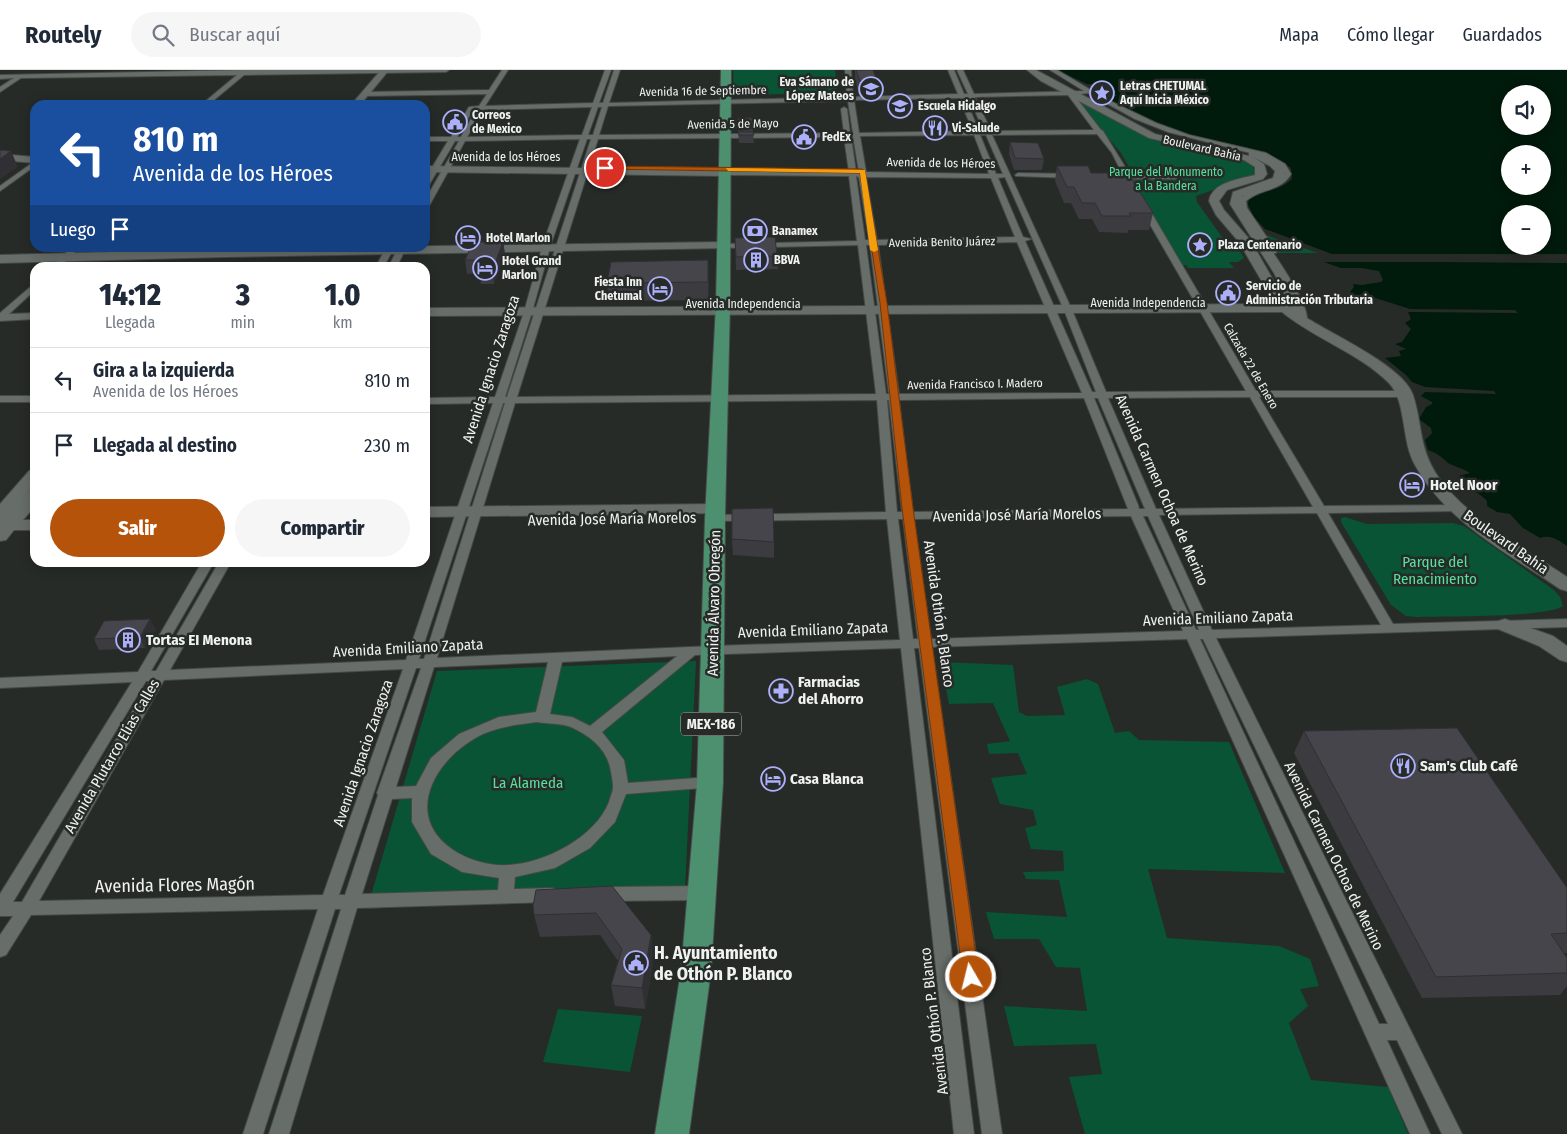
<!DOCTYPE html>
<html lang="es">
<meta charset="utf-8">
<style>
body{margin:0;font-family:"Fira Sans Condensed",sans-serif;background:#f6f6f7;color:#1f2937;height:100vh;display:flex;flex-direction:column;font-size:19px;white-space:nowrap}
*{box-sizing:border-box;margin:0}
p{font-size:16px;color:#747a83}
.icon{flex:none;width:28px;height:28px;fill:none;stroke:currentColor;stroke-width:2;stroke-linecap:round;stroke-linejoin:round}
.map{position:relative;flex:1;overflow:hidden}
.panel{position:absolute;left:30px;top:192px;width:400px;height:305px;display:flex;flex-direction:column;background:#fff;border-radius:15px;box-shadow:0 2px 12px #0003}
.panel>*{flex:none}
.guide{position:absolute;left:30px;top:30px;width:400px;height:152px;border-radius:15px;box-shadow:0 2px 12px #0003;background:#1a4fa0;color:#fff;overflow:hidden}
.buttons{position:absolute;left:1501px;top:15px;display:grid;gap:10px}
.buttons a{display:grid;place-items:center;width:50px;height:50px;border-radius:50%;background:#fff;box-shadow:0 2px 12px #0003;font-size:25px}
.pin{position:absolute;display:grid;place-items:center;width:42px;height:42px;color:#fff;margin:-21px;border:2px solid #fff;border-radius:50%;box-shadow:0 1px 5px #0007}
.me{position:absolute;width:55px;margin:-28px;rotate:352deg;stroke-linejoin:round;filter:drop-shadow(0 0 4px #0008)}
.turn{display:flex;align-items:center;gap:18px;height:105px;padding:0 20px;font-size:22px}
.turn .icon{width:65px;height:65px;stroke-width:2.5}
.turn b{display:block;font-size:35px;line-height:42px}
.then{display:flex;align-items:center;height:48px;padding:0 20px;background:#0003;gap:10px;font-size:19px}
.eta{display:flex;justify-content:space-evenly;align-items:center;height:85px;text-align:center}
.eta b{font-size:30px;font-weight:800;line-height:35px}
.primary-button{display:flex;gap:10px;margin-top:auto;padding:10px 20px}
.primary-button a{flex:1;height:58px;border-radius:30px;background:#b45309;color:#fff;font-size:20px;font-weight:800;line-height:58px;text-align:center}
.primary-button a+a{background:#f6f6f7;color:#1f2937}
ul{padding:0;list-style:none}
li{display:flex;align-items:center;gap:15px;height:65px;padding:0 20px;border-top:1px solid #e0e1e3}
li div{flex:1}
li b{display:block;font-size:19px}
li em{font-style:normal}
header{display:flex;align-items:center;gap:30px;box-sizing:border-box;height:70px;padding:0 25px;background:#fff;border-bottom:1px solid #e0e1e3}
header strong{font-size:24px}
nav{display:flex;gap:28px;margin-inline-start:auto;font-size:18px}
.search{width:350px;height:45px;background:#f6f6f7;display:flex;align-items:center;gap:12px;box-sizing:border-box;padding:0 18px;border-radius:28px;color:#747a83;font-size:19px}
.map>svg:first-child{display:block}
.green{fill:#095435}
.water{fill:#001a0b;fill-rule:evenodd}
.pier{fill:#262b28}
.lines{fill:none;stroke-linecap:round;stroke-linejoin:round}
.street-casing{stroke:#454947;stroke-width:2}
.secondary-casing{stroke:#454947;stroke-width:2}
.primary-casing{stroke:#454947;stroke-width:2}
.street{fill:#676e6a;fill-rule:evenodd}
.secondary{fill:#676e6a;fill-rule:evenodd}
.primary{fill:#4c906f;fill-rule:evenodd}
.wall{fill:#3b3b40}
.shaded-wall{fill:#303034}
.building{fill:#45454b;stroke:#303034}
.route{fill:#b45309;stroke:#753606}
.slow{fill:#f59e0b}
.labels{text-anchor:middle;stroke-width:5;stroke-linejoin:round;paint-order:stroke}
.far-poi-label{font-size:12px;font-weight:bold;fill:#eff2f0;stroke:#262b28;text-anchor:start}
.far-street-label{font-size:12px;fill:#eff2f0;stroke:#262b28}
.far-park-label{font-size:12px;fill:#57e19e;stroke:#262b28}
.shield{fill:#262b28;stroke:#b3b6b4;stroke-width:1}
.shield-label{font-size:14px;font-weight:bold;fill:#eff2f0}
.street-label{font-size:15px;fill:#eff2f0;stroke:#262b28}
.poi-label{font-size:15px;font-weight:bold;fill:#eff2f0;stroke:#262b28;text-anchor:start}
.park-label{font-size:15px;fill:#57e19e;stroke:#262b28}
.near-street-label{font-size:18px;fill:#eff2f0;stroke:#262b28}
.near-poi-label{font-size:18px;font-weight:bold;fill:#eff2f0;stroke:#262b28;text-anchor:start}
</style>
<header>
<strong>Routely</strong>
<div class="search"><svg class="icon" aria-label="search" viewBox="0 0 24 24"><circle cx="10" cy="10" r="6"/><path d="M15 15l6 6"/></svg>Buscar aquí</div>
<nav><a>Mapa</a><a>Cómo llegar</a><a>Guardados</a></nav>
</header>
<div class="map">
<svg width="1567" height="1064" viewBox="0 0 1567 1064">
<rect width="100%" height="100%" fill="#262b28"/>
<path class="green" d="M733,0H835L837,23L734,25Z
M1085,33L1154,69L1242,89L1257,98L1254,106L1196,126L1197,132L1222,167L1234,172L1244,188L1238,192H1229L1234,198H1188L1186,195H1173L1119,103L1132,102L1121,83L1079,34Z
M1266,165L1318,183H1278Z
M1345,447L1367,454L1453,453L1464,456L1554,520L1560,527L1563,536C1546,548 1443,546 1416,547L1406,546L1391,535L1341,452V448Z
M696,591L685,820L367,839L437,601Z
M941,592L1013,595L1019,642L1027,646L1065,645L1057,617L1087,609L1098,614L1115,663L1129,661L1139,670L1229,672L1285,803L1148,799L1167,868L1279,876L1310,889L1319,916L1300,919L1308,936L1289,953L1311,1010L1388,1017L1408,1064H1085L1069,1007L1102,1004L1096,974L1014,976L1004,936L1087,941L1080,898L1056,897L1039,869H994L986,842L1067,847L1059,810L1026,809L1023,802L1064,801L1063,781L1031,779L1025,758L1037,755L1033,740L1000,734L991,708L1027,704L1018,683L989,684L987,674L1010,671L993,633L949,634Z
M558,939L642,946L630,1002L543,992Z"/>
<path class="water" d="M1057,0H1567V184H1332L1265,159L1253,146L1248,134L1249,128C1263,120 1280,121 1292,109L1291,98C1262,74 1214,73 1178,63C1154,56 1126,40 1104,27L1117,26L1107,20L1109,17L1106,15L1087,14ZM1510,24H1542V56H1510ZM1510,84H1542V116H1510ZM1510,144H1542V176H1510Z
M1324,192H1567V476C1559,470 1550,464 1540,468L1523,458L1510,444L1497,442L1487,436V431C1480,423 1468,418 1459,411V406L1470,403C1463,398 1455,397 1448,393C1440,386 1439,384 1428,380L1425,370L1432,363L1431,358L1419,349L1426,337L1432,334V332L1421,326L1425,322L1496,324L1494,321L1425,317L1412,312L1406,305L1385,288L1401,286L1399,281L1406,279L1395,274L1402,272L1411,259L1405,253L1411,249L1408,242L1518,243L1515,240L1410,239L1372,227L1354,225L1350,222L1354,217L1353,214L1362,215L1381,212L1383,210L1379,201L1361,198H1341Z"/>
<path class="pier" d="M1324,184L1567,185V186H1332Z
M1567,189V193L1321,191L1324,190Z"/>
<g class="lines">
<g class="street-casing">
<path id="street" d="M244,0H449L446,2L244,5L208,35H201L237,5L21,8L0,22V17L14,8L0,9V5Z
M502,0H508L485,36L593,33L605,0H611L599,33H603L614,0H620L609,33L847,27L845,0H851L853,27L958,24L948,0H954L964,24H968L957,0H963L974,24L1084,21L1050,0H1057L1108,30L1156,53L1189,65L1266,83L1285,94L1291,104C1281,122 1260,118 1246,131L1247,138L1277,182L1273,184H1270L1239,138L1238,130C1251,116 1275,121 1285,104L1280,97L1262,86L1168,62L1135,49L1088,23L1074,25L1101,60L1103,61L1130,105L1179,106L1181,107V109H1132L1137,117L1131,118L1125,109L1119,107L1123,105L1112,83L1097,64L992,65L1072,240L1106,322L1246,321L1140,137L1144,135L1148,137L1256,321H1405L1410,324L1405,327H1259L1324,436L1458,435L1464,438L1458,441L1328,443L1393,554L1567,549V557L1216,568L1462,1064H1442L1397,970H1387L1430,1064H1410L1187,569L932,577L1002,1064H982L919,578H914L974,1064H954L901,578L695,585L602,662L624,690L628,713L710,707L715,709L717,713L715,717L626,724L615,752L590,778L555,798L515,807L514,819L552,818L558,820L560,825L558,830L552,832L357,838L289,1064H269L341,839H335L263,1064H243L318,839L31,845L6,885L0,887V865L13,846H0V824L132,612L0,618V608L138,602L202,492H214L151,601H156L219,492H231L170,600L406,590L493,333L425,334V328L495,327L524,242L543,174L580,69L465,71L429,136L425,138V130L459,71H455L429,115L425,117V109L448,71H425V67H451L469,37L479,36L487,24L365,26L362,24L365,22L489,20ZM1068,25L1094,60L991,61L975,27ZM959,28L973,61L859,63L854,30ZM965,28H969L984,61H979ZM848,31L853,63H850L847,39L844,37L841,39L844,63L599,65L608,36ZM592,37L582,65L467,67L483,40ZM598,37H602L593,65H588ZM473,40H476L461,67H457ZM974,65L989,104L866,102L860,66ZM980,65H986L1003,104H996ZM853,66L859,102H856L851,67ZM844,67L849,102L725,101L722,103L725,105L849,106L857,171L723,174L719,176L723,178L858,175L876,324L517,327L598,69ZM587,69H591L507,327H505L532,242L551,174ZM856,106L859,107L869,170H865ZM866,107L991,108L1015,167L877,170ZM1005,107L1064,240L1096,322H1092L1025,171L1031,169L1023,167L998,108ZM1017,172L1082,323L899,324L878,175ZM866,175H870L889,324H886ZM1250,327L1313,437L1156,439L1108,328ZM1084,328L1128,439L913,442L899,330ZM1094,328H1098L1145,439H1139L1138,435ZM877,330L886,442L715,445L709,448L715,451L887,449L900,570L713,576L437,588L515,333ZM887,330H889L902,442H897ZM503,333H505L424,589H419ZM1317,443L1381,555L1212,560L1159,445ZM1131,446L1183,561L931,569L914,449ZM1143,446H1148L1199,560H1196ZM898,449H903L918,569H913ZM1200,569H1203L1388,954H1379ZM677,586L590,656L572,647L550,644L562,592ZM548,592L536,642L499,647L459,664L431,688L416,716L396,717L434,597ZM416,598H421L377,723L378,725L345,825H339ZM403,599L323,825L39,831L164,610ZM146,611H150L22,832H13ZM537,652C547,654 561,653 571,657C591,666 608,680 611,702C612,707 613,713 613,717C613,722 610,727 609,732C595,767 546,793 508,795C491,796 472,791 458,783C406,753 427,700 469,672C489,658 513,655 537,652ZM412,728V752L431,784L462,802L499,808L498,820L362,824L392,729Z
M35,91V96L0,121V116Z
M1018,103L1072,104L1075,106L1072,108L1016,106L1015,105Z
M71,178H79L59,198H50Z
M386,178H394L383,198H375Z
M398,178H406L396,198H388Z
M35,213V220L9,244L35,243V249L0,251V243Z
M0,326H35V332H0Z
M702,816L708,818L710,823L708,828L702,830L602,831L596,829L594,824L596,819L602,817Z"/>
</g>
<g class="secondary-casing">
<path id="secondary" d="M381,0H389L360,35H351Z
M1027,0H1036L1155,64L1249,86V82C1262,80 1285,92 1285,106L1281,112L1242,126L1240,134C1255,158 1307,226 1307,248C1333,265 1403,296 1413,325C1423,356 1418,378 1439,408C1468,449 1525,479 1567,507V521L1560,519C1509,484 1446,452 1415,395C1401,371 1407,332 1389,313C1359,283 1315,269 1282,242L425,246V238L1275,234L1239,172L1216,145L1209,131C1212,112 1240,109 1255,105V97L1244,90L1149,68L1041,11ZM1253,87L1270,96L1275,101L1273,108L1233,122L1230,134L1274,203L1289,233L1285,231L1251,171L1224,140L1219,131L1227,120L1263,109L1267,104L1264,94Z
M0,84L35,87V93L0,90Z
M425,96L725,100L730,103L725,106L425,102Z
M723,172L729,176L727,178L225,187L0,193V185L225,179Z
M35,399V414L21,431L29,421L35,420V436L23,450H35V460H14L6,470L0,471V434L29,401Z
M716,434L722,435L724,439L722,443L425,447V437Z
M1505,549L1553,566L1567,576V592L1560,590L1539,576L1498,559L1495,555L1498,551Z"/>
</g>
<g class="primary-casing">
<path id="primary" d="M721,0H731L730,234L725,448L723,713L711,901L689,1064H655L681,901L697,713L705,448L716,234Z"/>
</g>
<use href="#street" class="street"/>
<use href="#secondary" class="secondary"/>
<use href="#primary" class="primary"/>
</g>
<path class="wall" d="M855,0H873L877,11V24H859L855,9Z
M738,48H752L753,62H738Z
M738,62H753L754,73H739Z
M1010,72L1044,89L1042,100H1014L1009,84Z
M1057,96L1091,103L1153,143L1149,160H1128V163L1099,162L1092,149H1079L1071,133H1064L1055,111Z
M735,168L777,186L778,199L736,200Z
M503,172L505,184L494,214H481L479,203L467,204L465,190Z
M709,208L708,230L609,231L607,213Z
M732,469L774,472V488L733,485Z
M150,549L156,560L145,578L99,580L94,569Z
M1304,661L1567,818V883H1564L1567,888V916L1560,925L1422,928L1294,683Z
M536,820L651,865L654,887L645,939L615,936L611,915L618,891L600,865L540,867L534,845Z"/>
<path class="shaded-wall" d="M11,81L18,97L0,109V89Z
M503,172L505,184L494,214L492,201Z
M708,190L709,208L708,230Z
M150,549L156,560L145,578L140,567Z
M651,865L654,887L645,939L642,918Z"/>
<path class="building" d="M856,0H873L877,11H860Z
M738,48H752L753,54L738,55Z
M738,62H753L754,65H739Z
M1010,72L1038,73L1044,89L1015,88Z
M0,80L11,81L0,89Z
M1057,96H1088L1091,103H1128L1153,143H1129L1131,146H1102L1095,133H1082L1074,117H1067Z
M775,167L777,186L736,187L735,168Z
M473,172H503L492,201H479L483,190H465Z
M708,190V212L607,213L611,192Z
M773,438L774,472L732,469V439Z
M150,549L140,567L94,569L104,551Z
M1457,658L1567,818V863L1551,864L1567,888V903L1436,907L1304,661Z
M612,816L651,865L642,918L611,915L622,879L596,843L534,845L533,836L536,820Z"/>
<path class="route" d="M605,96L862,99L865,101L887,233L913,438L979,907L977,912L971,914L965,912L963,907L902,438L880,233L860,103L603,99Z"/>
<path class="slow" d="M726,98L865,100L878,180L874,182L870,180L860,103L728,101Z"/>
<defs>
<g id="school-ring" transform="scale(1.25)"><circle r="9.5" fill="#262b28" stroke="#adaffb" stroke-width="1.5"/><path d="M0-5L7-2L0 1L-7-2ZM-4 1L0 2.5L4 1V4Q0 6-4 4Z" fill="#adaffb"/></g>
<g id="sight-ring" transform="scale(1.25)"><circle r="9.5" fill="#262b28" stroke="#adaffb" stroke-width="1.5"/><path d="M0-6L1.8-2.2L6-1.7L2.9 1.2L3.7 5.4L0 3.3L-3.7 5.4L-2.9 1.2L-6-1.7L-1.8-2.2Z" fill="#adaffb"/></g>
<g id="civic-ring" transform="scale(1.25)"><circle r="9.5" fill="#262b28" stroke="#adaffb" stroke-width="1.5"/><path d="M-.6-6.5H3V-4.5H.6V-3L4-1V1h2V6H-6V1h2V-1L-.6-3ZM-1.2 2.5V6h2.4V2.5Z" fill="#adaffb"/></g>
<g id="restaurant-ring" transform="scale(1.25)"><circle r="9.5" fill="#262b28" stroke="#adaffb" stroke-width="1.5"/><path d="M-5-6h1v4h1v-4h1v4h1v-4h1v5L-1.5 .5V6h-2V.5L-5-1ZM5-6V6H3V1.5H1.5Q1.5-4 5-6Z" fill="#adaffb"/></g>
<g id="bank-ring" transform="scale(1.25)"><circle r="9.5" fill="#262b28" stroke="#adaffb" stroke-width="1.5"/><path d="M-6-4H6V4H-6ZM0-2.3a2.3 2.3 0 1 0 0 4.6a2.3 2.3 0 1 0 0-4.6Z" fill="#adaffb"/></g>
<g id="hotel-ring" transform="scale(1.25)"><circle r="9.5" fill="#262b28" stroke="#adaffb" stroke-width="1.5"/><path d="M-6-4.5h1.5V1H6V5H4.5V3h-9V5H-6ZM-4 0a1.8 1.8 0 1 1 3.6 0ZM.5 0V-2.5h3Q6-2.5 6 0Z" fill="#adaffb"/></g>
<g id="building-ring" transform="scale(1.25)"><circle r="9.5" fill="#262b28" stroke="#adaffb" stroke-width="1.5"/><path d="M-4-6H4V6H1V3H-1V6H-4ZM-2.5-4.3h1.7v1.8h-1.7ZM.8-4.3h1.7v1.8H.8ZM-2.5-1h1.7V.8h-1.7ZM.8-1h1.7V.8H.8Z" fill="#adaffb"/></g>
<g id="pharmacy-ring" transform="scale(1.25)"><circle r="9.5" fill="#262b28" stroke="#adaffb" stroke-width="1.5"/><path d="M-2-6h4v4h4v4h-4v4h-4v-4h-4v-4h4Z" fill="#adaffb"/></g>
</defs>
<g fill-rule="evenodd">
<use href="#school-ring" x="871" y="19"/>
<use href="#sight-ring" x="1102" y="23"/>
<use href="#school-ring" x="900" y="36"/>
<use href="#civic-ring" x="455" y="52"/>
<use href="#restaurant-ring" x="935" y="58"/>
<use href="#civic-ring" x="804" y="67"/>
<use href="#bank-ring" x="755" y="161"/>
<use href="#hotel-ring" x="468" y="168"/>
<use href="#sight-ring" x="1200" y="175"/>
<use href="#building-ring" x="756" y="190"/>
<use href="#hotel-ring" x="485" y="198"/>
<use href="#hotel-ring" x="660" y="219"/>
<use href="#civic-ring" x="1228" y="223"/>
<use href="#hotel-ring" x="1412" y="415"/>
<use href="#building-ring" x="128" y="570"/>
<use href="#pharmacy-ring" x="781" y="621"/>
<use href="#restaurant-ring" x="1403" y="696"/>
<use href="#hotel-ring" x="773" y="709"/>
<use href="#civic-ring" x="636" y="893"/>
</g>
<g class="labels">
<g class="far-poi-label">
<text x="854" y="16" text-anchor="end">Eva Sámano de<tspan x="854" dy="14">López Mateos</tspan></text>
<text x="1120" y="20">Letras CHETUMAL<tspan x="1120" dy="14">Aquí Inicia México</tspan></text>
<text x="918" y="40">Escuela Hidalgo</text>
<text x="472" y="49">Correos<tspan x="472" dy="14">de Mexico</tspan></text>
<text x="952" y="62">Vi-Salude</text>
<text x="822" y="71">FedEx</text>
<text x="772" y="165">Banamex</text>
<text x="486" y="172">Hotel Marlon</text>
<text x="1218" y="179">Plaza Centenario</text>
<text x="774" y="194">BBVA</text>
<text x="502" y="195">Hotel Grand<tspan x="502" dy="14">Marlon</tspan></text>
<text x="642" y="216" text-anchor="end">Fiesta Inn<tspan x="642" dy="14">Chetumal</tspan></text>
<text x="1246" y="220">Servicio de<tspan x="1246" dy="14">Administración Tributaria</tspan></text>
</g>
<g class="far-street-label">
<text transform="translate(703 21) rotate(-1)" y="4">Avenida 16 de Septiembre</text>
<text transform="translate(733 54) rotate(-1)" y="4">Avenida 5 de Mayo</text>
<text transform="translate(1202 78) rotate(13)" y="4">Boulevard Bahía</text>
<text x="506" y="91">Avenida de los Héroes</text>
<text transform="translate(941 93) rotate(1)" y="4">Avenida de los Héroes</text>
<text transform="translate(942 172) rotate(-1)" y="4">Avenida Benito Juárez</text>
<text x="1148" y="237">Avenida Independencia</text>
<text x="743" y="238">Avenida Independencia</text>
<text transform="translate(1251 296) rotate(60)" y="4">Calzada 22 de Enero</text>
<text transform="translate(975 314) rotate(-1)" y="4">Avenida Francisco I. Madero</text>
</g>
<g class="far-park-label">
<text x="1166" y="106">Parque del Monumento<tspan x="1166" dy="14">a la Bandera</tspan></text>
</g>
<rect class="shield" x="681" y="642.5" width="60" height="23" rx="4"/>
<g class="shield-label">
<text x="711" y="659">MEX-186</text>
</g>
<g class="street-label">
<text transform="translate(491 299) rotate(-72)" y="5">Avenida Ignacio Zaragoza</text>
<text transform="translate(1162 420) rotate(66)" y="5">Avenida Carmen Ochoa de Merino</text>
<text transform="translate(1017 445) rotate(-1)" y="5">Avenida José María Morelos</text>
<text transform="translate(612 449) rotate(-1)" y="5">Avenida José María Morelos</text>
<text transform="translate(1506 472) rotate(35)" y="5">Boulevard Bahía</text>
<text transform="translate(714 533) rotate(-89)" y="5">Avenida Álvaro Obregón</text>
<text transform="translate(939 544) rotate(82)" y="5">Avenida Othón P. Blanco</text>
<text transform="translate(1218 548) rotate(-2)" y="5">Avenida Emiliano Zapata</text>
<text transform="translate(813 560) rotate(-2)" y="5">Avenida Emiliano Zapata</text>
<text transform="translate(408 578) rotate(-3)" y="5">Avenida Emiliano Zapata</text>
<text transform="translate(363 683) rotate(-71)" y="5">Avenida Ignacio Zaragoza</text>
<text transform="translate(112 686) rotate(-60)" y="5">Avenida Plutarco Elías Calles</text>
<text transform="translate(1334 786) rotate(64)" y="5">Avenida Carmen Ochoa de Merino</text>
<text transform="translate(934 951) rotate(-97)" y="5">Avenida Othón P. Blanco</text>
</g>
<g class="poi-label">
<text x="1430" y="420">Hotel Noor</text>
<text x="146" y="575">Tortas EI Menona</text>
<text x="798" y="617">Farmacias<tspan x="798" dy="17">del Ahorro</tspan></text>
<text x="1420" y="701">Sam's Club Café</text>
<text x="790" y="714">Casa Blanca</text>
</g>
<g class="park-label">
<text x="1435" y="497">Parque del<tspan x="1435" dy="17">Renacimiento</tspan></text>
<text x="528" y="718">La Alameda</text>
</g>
<g class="near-street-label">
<text transform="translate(175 815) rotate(-1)" y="6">Avenida Flores Magón</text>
</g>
<g class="near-poi-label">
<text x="654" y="889">H. Ayuntamiento<tspan x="654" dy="21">de Othón P. Blanco</tspan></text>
</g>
</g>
</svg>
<div class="buttons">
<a><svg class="icon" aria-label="sound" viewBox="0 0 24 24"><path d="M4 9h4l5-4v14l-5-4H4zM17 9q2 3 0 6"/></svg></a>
<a>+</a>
<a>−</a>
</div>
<div class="pin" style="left:605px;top:98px;background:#d93025"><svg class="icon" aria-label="arrive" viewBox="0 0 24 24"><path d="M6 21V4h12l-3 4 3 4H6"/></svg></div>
<svg class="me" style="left:971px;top:907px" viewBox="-20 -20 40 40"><circle r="17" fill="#b45309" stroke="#fff" stroke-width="3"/><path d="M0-11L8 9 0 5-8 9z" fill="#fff"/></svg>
<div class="guide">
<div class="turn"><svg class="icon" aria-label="left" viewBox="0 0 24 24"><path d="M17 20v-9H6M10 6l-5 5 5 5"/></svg><div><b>810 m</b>Avenida de los Héroes</div></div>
<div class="then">Luego<svg class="icon" aria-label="arrive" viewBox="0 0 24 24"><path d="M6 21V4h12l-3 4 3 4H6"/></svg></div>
</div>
<section class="panel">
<div class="eta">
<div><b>14:12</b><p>Llegada</p></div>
<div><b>3</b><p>min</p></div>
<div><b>1.0</b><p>km</p></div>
</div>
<ul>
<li><svg class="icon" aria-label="left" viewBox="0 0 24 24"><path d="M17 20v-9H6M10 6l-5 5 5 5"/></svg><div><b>Gira a la izquierda</b><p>Avenida de los Héroes</p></div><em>810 m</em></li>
<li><svg class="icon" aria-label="arrive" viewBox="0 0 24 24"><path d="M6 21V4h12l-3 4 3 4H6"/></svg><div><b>Llegada al destino</b></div><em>230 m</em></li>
</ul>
<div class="primary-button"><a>Salir</a><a>Compartir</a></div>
</section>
</div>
